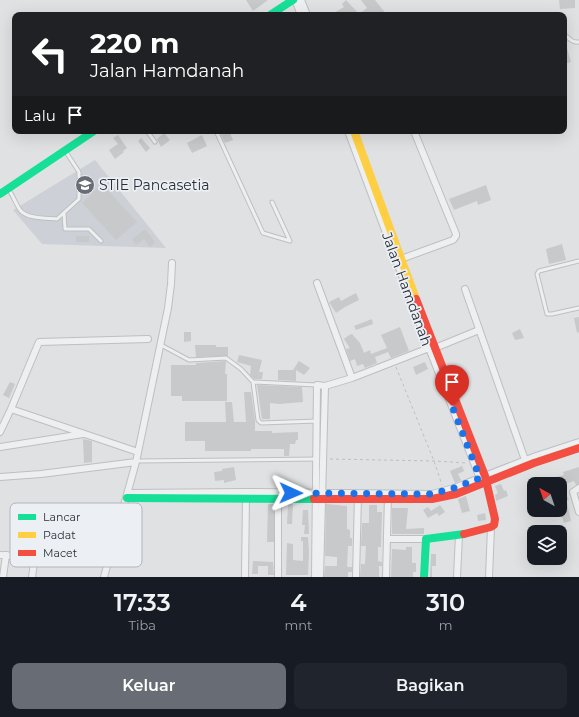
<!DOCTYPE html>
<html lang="id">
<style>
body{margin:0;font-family:Montserrat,sans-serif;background:#20242c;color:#f1f3f6;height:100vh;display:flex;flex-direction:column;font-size:15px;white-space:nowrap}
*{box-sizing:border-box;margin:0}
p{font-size:13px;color:#9ea1a6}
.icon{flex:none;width:22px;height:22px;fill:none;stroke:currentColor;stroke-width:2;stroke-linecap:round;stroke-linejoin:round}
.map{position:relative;height:577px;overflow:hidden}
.panel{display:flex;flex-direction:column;background:#171b24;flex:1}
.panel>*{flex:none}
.guide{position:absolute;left:12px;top:12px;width:555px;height:122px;border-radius:8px;box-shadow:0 4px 16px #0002;background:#202124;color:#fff;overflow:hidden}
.needle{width:26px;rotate:320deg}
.fabs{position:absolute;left:527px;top:477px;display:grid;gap:8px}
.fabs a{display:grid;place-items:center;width:40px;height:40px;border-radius:8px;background:#171b24;box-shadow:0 4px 16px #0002;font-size:20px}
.pin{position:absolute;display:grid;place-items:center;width:34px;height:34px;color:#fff;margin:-41px -17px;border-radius:50% 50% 50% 0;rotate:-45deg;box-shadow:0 0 4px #0007}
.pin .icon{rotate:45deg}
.me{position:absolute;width:44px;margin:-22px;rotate:91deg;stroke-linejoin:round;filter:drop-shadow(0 0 3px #0008)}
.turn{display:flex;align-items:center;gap:14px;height:84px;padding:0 12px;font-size:18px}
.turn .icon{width:52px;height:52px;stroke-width:2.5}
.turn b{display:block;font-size:28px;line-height:34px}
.then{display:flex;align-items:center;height:38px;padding:0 12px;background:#0003;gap:8px;font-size:15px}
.eta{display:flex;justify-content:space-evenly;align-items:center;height:68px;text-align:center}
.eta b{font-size:24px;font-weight:600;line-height:28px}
.button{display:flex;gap:8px;margin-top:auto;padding:8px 12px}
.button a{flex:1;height:46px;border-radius:8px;background:#686d75;color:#fff;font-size:16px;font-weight:600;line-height:46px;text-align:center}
.button a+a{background:#20242c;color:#f1f3f6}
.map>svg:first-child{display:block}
.built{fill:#cdd0d6}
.building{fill:#c7c9cb}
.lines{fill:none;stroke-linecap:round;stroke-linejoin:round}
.lane-casing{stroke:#bdbfc1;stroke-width:5}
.street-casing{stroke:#bdbfc1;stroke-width:8}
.path{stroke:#bdbfc2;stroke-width:1;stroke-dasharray:3 3;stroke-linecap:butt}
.lane{stroke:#eeeff0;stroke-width:3}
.street{stroke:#eeeff0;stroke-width:6}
.fast{stroke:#16e098;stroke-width:8}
.slow{stroke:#ffcf43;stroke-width:8}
.jam{stroke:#f24e42;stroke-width:8}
.route{stroke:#1a73e8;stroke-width:7;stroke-dasharray:0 12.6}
.labels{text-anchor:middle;stroke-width:3.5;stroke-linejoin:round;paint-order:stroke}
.poi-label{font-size:14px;fill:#282f3a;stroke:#eceff3;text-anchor:start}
.street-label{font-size:14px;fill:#282f3a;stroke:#eceff3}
.key{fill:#eceff3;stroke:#b1b5bc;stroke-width:1}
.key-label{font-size:11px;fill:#282f3a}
</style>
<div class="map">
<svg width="579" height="577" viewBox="0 0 579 577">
<rect width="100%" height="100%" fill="#dfe1e3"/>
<path class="built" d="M95,160L166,248L42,244L13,210Z"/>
<path class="building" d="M246,0H268L253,11Z
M346,0L359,14L367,8L361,0H375L387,15H330L344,7L342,4Z
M559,0H575V8L560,9Z
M564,41H565L571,62L564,64Z
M219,131H229L233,140L225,143Z
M164,133L170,140L161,147L157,139Z
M118,135L127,148L123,151L124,152L115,159L109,150L118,144L113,138Z
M202,135L207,146L192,153L187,143Z
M141,138L150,148L146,152L138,141Z
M102,184L137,222L116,240L82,203Z
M486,185L491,200L478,205L477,201L454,210L449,199Z
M145,229L155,242L150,247L144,239L136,245L132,239Z
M76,236H89V242H76Z
M562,244L566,260L549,264L546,249Z
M356,293L359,300L345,307L336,313L329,302L339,297L341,301Z
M579,317V332L577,333L574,318Z
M372,319L373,324L356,330L354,326Z
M400,327L409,351L391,358L388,352L375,357L377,363L365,368L363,364L357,366L355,359L350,361L346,349L350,348L344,339L349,335L352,334L360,343L364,353L370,350L371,354L387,348L381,335Z
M520,329L524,338L515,340L512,333Z
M184,332H191V341L184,342Z
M195,345H216V347H228V356L196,357Z
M239,355L262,360L259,372H263L262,379H254L250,375L251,366L237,362Z
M226,361L225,374H227V401H182V396H171V365H196V363Z
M299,361L310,368L304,375L296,370V381L278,380V370H293Z
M425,362L428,369L416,375L413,367Z
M10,382L15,384L9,398L3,395Z
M257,385L302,387L303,402L279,404L270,403V419H262Z
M244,392H251L255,420V431H272V433L298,432V440H296L295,444H290L289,456H284V449H251V451H205V441H185V422H226L225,402H232L234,422H246Z
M83,439L92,441V462L84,463Z
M462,466L464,471L458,474L461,480L455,483L450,471Z
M234,467L236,480L224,483V480L215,481L214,472L222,471V469Z
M579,467V484L576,485L574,481L562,485L565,496H567L569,500H567V503L571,521L564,523L561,514H560V484H559L556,477L564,475L563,472Z
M501,484L504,491L506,490L508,496L496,501L495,495L498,493L495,486Z
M466,496L470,511L462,513L458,499Z
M268,504H274V542H267Z
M288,504H293L292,524H287Z
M326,504L347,506V529L350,530V538H352V546H348L347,566L348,567H352V572H348V577H324L325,566H337V557L325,556Z
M369,505H377V512H382L381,547H378V561L382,562V566H379V577H360L361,564H365L366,546H361L362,523H369Z
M440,505L445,512L439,516L437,513L428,518L423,510L428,507L431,511Z
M392,508H408L406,529L424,528V534H392Z
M303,510H308L309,534H304L305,525H302Z
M485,513L486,520L478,521L477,515Z
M301,537H308L309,553L308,575H286L287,543L293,544V560L303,561V541H301Z
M406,547H412V563H416V572H413V577H391L392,549L406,550Z
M431,554H436V566H432V577H430Z
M253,561L273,562L274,575H268V566H258V574H252Z"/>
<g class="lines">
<g class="lane-casing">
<path id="lane" d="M564,34C569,38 572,43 579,42
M147,131L155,142
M216,131L263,233L290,241L272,202
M9,190C13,196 16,204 20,210C27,219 46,218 57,219L79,199V172L66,152
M64,213L65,229H89L101,241
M579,261L539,271L537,274L547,314H552L579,308
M161,345L189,360L226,358L241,369L253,382L317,385
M253,382L258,420L261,423L317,421
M137,461L317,459"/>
</g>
<g class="street-casing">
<path id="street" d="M295,0L301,15
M301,0L307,15
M348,131L429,348L481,481
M401,259L453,240L456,236V234L414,131
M317,283L352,378
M465,289L525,460
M11,409L39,342L148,339
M0,432L11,409L138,452
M0,447L83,434
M0,477L41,474L136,462
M579,488L573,492L579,512
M129,493L246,492L432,494L454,488L536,456L579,442
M278,494V577
M387,539H426
M0,555L97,560
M3,577L6,555
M32,577L35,557
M104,577L136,462L168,308L171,284L172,263
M245,577L246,495
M315,577L317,385L325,386L352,378L429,348H435L479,330
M320,577L325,386
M356,577L358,495
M386,577L388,495
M457,577L459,535
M489,577L491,527"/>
</g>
<path class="path" d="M396,367L434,461L442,485
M330,459L434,461L467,463"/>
<use href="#lane" class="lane"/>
<use href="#street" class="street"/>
<path class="fast" d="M270,15L293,0
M0,194L94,131
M127,498L314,499
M424,577L426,539L464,534"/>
<path class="slow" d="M354,131L416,299"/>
<path class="jam" d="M416,299L485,476L495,519L494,525L491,527L464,534
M314,499H432L456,494L534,463L579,448"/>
</g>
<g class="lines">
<path class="route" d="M291,493L432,494L454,488L480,478L452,406"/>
</g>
<defs>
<g id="university-disc" transform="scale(1)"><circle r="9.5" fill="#686d75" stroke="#eceff3"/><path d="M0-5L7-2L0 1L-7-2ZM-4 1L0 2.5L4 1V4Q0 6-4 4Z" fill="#fff"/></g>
</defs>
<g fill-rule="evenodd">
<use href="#university-disc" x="85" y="185"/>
</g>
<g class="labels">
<g class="poi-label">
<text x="99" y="190">STIE Pancasetia</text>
</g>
<g class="street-label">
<text transform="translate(407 289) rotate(70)" y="5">Jalan Hamdanah</text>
</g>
</g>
<rect x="10" y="503" width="132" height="64" rx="6" class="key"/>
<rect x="18" y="514" width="18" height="6" fill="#16e098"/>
<rect x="18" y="532" width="18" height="6" fill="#ffcf43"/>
<rect x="18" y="550" width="18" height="6" fill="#f24e42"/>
<g class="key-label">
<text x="43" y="521">Lancar</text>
<text x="43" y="539">Padat</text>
<text x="43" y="557">Macet</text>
</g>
</svg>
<div class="fabs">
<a><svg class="needle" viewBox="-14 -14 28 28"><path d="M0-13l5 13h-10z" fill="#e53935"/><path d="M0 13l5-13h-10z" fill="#9ea1a6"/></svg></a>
<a><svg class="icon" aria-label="layers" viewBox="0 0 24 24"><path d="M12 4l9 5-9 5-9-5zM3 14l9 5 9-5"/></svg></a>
</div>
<div class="pin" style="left:452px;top:406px;background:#d93025"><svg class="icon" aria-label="arrive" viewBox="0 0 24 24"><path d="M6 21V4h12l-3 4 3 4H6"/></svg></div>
<svg class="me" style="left:291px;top:493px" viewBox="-20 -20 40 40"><path d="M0-17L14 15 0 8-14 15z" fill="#1a73e8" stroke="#fff" stroke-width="4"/></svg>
<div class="guide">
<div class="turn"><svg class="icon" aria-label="left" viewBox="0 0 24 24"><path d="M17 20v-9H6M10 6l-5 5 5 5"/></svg><div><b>220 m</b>Jalan Hamdanah</div></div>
<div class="then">Lalu<svg class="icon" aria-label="arrive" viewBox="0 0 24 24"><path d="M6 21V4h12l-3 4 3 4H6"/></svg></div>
</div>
</div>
<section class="panel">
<div class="eta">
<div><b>17:33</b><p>Tiba</p></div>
<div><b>4</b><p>mnt</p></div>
<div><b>310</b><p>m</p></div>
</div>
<div class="button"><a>Keluar</a><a>Bagikan</a></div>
</section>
